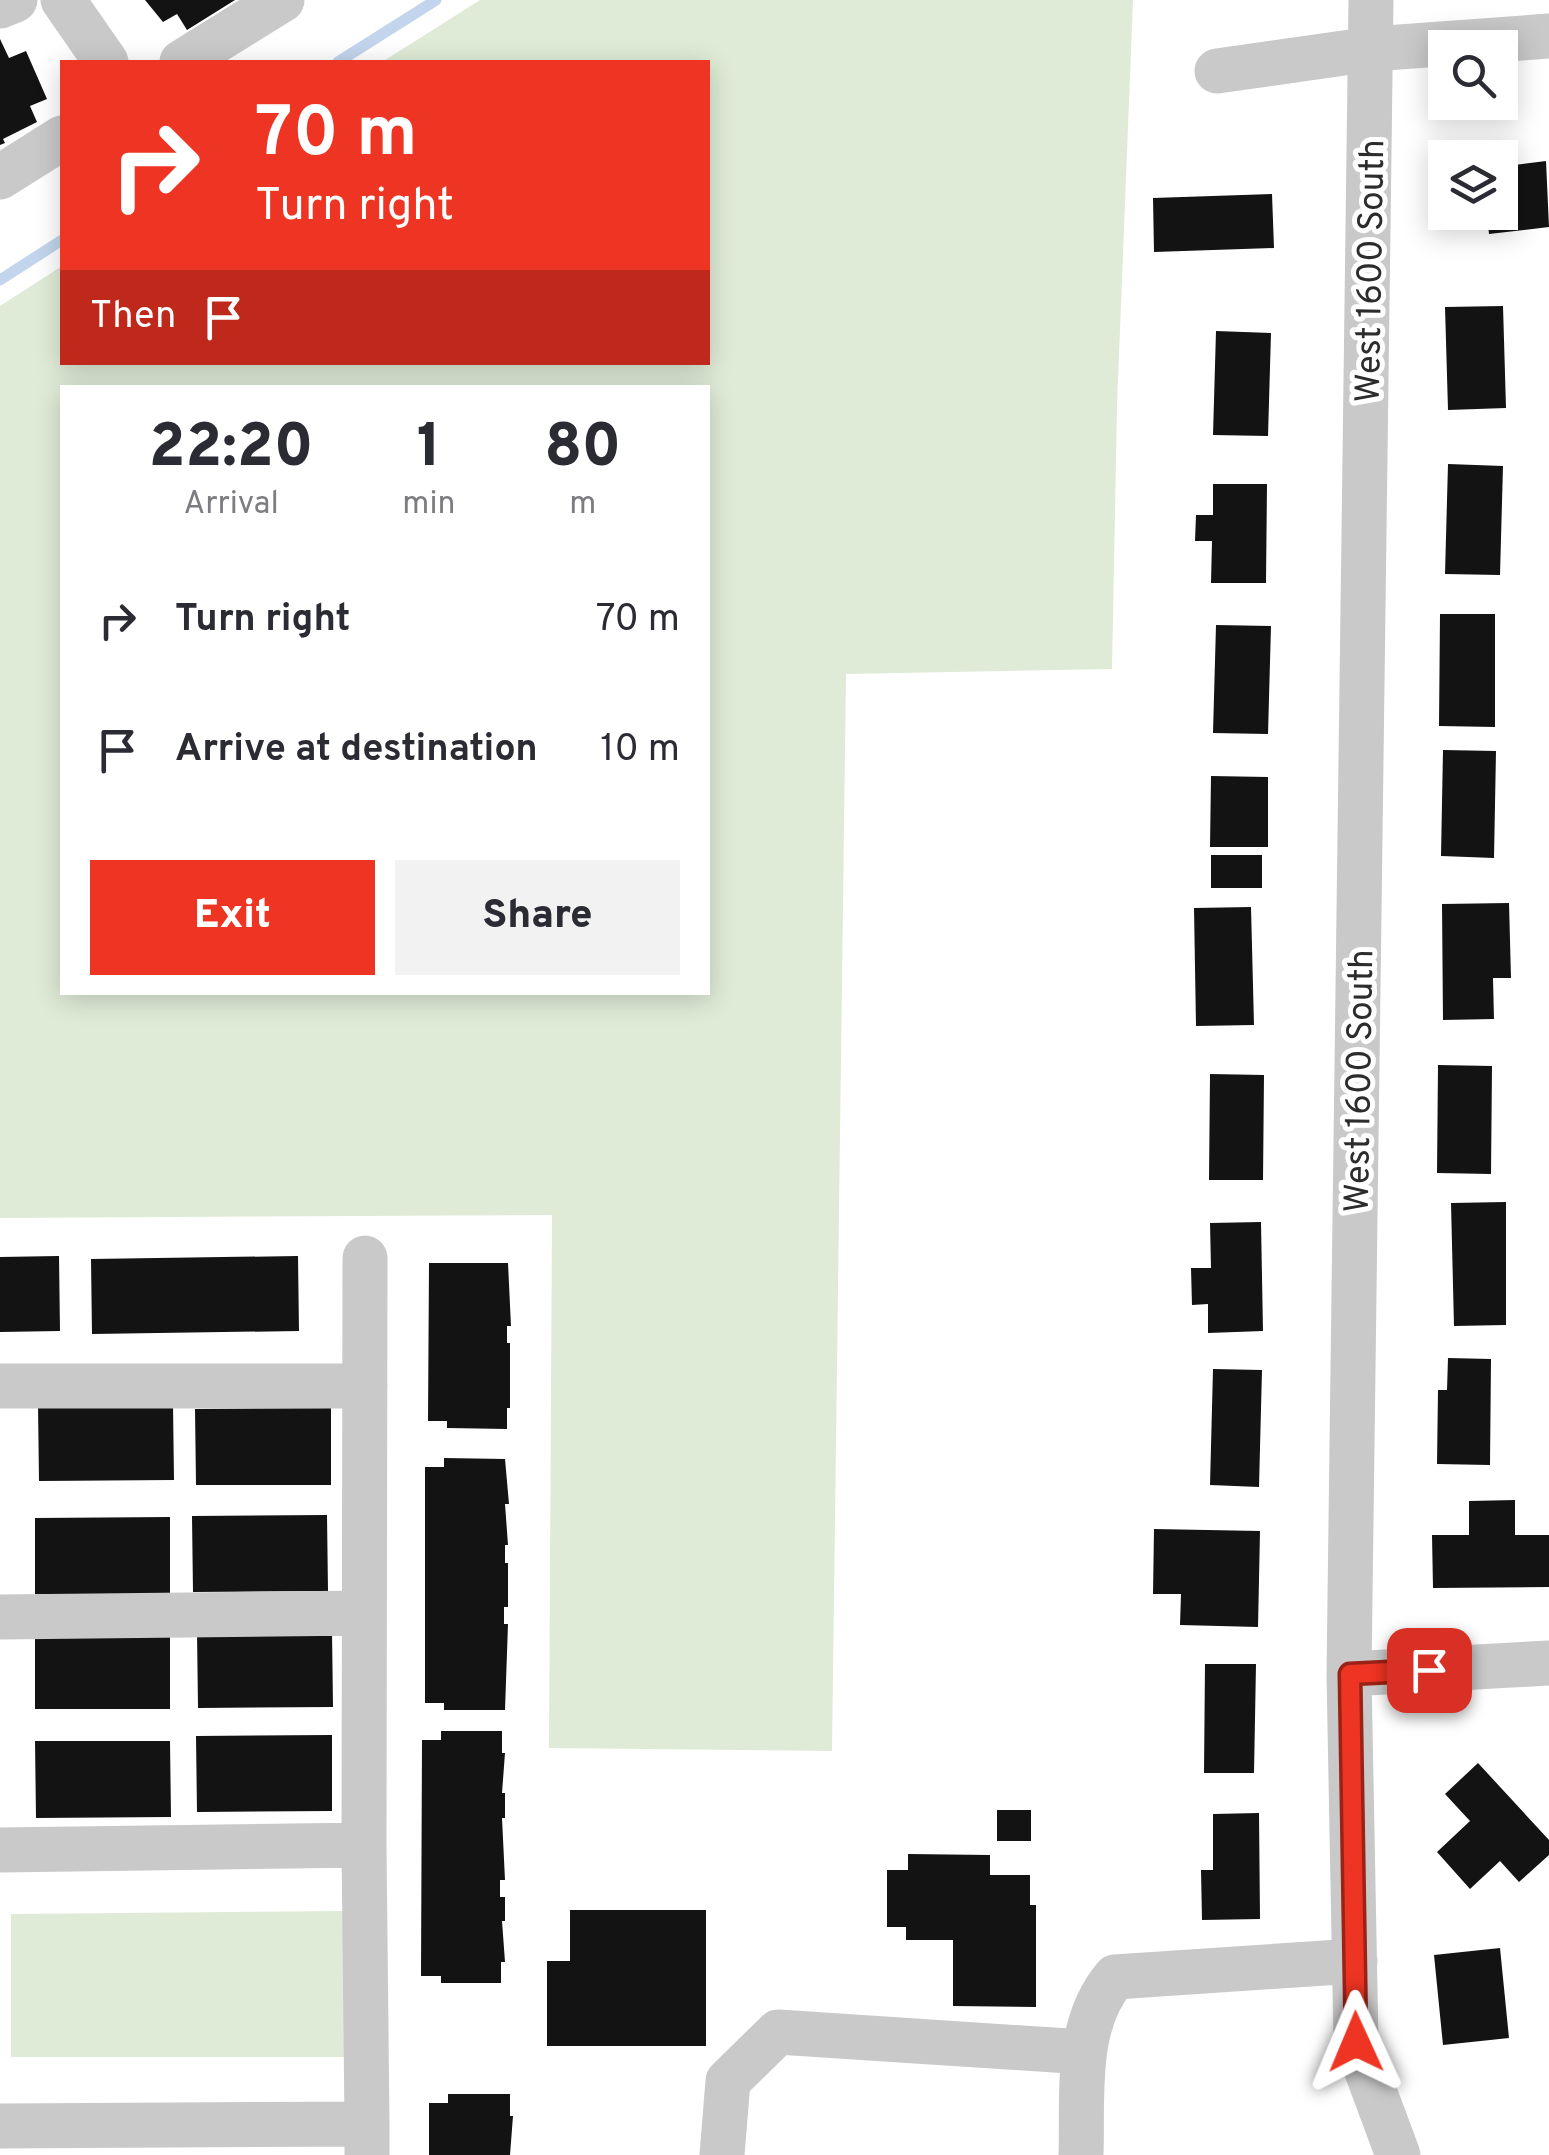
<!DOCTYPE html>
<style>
body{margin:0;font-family:Overpass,sans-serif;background:#f2f2f3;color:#2b2b33;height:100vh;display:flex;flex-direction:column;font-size:38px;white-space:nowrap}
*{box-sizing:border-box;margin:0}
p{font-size:32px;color:#7c7c81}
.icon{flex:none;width:55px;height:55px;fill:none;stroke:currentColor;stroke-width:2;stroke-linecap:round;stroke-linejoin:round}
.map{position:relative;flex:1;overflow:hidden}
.details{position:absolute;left:60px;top:385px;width:650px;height:610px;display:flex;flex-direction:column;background:#fff;border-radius:0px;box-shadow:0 5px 25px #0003}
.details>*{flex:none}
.hud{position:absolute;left:60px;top:60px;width:650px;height:305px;border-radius:0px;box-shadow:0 5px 25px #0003;background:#ee3422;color:#fff;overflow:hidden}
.fabs{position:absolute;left:1428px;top:30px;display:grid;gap:20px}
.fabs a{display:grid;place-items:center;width:90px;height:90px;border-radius:0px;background:#fff;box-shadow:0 5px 25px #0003;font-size:50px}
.pin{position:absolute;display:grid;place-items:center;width:85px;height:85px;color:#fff;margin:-42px;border-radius:20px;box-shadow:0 5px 15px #0006}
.me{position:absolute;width:110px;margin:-55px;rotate:359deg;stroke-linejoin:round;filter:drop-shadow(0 0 8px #0008)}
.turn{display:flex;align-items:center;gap:35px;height:210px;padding:0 30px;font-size:45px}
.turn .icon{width:130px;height:130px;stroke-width:2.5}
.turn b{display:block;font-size:70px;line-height:85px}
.then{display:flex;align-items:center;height:95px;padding:0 30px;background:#0003;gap:20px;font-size:38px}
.eta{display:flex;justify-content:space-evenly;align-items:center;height:170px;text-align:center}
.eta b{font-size:60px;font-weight:800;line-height:70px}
.button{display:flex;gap:20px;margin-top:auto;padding:20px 30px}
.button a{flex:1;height:115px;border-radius:0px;background:#ee3422;color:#fff;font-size:40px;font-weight:800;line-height:115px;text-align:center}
.button a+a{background:#f2f2f3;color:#2b2b33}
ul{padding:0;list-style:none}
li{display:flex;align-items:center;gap:30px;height:130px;padding:0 30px}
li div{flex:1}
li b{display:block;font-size:38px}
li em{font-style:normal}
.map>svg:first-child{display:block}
.green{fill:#dfebd7;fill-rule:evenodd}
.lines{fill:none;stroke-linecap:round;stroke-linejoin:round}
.stream{stroke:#c2d5ec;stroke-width:11}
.building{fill:#131313}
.minor{stroke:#c9c9c9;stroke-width:45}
.route-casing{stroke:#9b2216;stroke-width:25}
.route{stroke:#ee3422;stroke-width:18}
.labels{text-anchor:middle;stroke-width:10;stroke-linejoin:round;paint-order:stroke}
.street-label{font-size:35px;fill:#2c2c2c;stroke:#fff}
</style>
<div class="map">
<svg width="1549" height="2155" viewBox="0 0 1549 2155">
<rect width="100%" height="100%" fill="#fff"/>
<path class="green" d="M480,0H1133L1117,406L1112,669L846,674L832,1751L549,1748L552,1215L0,1218V306L62,266V362H708V62H382ZM62,388H708V992H62Z
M344,1911V2057H11V1914Z"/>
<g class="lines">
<path class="stream" d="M338,62L436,0
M0,280L62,240"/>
</g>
<path class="building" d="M145,0H235L187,30L177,14L163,22Z
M0,39L9,58L26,51L47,99L30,106L37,122L3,139L5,143L0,145Z
M1546,161L1549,227L1489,234L1488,224L1453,228L1451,212H1500V167Z
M1272,194L1274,248L1154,252L1153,198Z
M1503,306L1506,408L1448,410L1445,307Z
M1216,331L1271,333L1268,436L1213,435Z
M1448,464L1503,466L1500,575L1445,574Z
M1213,484H1267L1266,583H1211L1212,541H1195L1196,515H1213Z
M1440,614H1495V727L1439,726Z
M1216,625L1271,626L1268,734L1213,733Z
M1443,750L1496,751L1494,858L1441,856Z
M1211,776L1268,777V847H1210Z
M1211,855H1262V888H1211Z
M1509,903L1511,978H1493L1494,1019L1443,1020L1442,904Z
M1251,907L1254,1025L1196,1026L1194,908Z
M1438,1065L1492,1066L1491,1174L1437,1173Z
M1210,1074L1264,1075L1263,1180H1209Z
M1506,1202V1325L1454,1326L1451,1203Z
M1261,1222L1263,1331L1208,1333V1304L1192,1305L1191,1268H1211L1210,1223Z
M59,1256L60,1331L0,1332V1257Z
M298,1256L299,1331L92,1334L91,1259Z
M429,1263H508L511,1326H507V1343H510V1408H507V1429L447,1428V1421H428Z
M1448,1358L1491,1359L1490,1465L1437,1464L1438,1390H1447Z
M1213,1369L1262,1370L1259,1487L1210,1485Z
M173,1404L174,1480L39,1481L38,1405Z
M331,1408V1485H196L195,1409Z
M444,1458L505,1459L509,1504H505L508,1545H505V1563H508V1607H504V1624H508L505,1710H444V1703H425V1467H444Z
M1515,1500V1535H1549V1587L1433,1588L1432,1535H1469V1501Z
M327,1515L328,1591L193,1592L192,1516Z
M170,1517V1594H35V1518Z
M1154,1529L1260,1531L1258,1627L1180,1625L1181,1594H1153Z
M332,1631L333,1707L198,1708L197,1632Z
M170,1632V1709H35V1633Z
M1205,1664H1256L1254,1773H1204Z
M441,1731H502V1753H505L502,1793H505V1818H502L505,1880H500V1897H505V1921H502L505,1962H501V1983H441V1976H421L422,1740H441Z
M332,1735V1811L197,1812L196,1736Z
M35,1741H170L171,1817L36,1818Z
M1478,1763L1549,1840V1855L1519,1882L1500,1861L1470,1889L1437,1852L1470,1821L1445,1794Z
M997,1810H1031V1841H997Z
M1259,1813L1260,1919L1202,1920L1201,1870H1213V1814Z
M908,1854L990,1855V1875H1030V1905H1036V2007L953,2006V1940H906V1927H887V1870H908Z
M570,1910H706V2046H547V1961H570Z
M1500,1948L1509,2038L1443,2045L1434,1955Z
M448,2094H510V2116H513L510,2155H429V2103H448Z"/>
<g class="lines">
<path class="minor" d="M63,0L106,62
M1371,0L1349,1674L1356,2042L1398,2155
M0,6L15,0
M182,62L282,0
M1217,71L1372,49L1549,36
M0,177L62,138
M0,1386H365
M0,1617L364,1613
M1349,1674L1549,1663
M364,1845L367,2124
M0,1850L364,1845L365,1258
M0,2126L367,2124V2155
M722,2155L728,2081L778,2032L1084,2052
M1081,2155C1083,2095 1074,2025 1115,1977L1355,1961"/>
</g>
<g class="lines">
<g class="route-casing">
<path id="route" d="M1356,2042L1350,1674L1429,1670"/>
</g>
<use href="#route" class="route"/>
</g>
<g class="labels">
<g class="street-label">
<text transform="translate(1369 271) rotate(-89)" y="12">West 1600 South</text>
<text transform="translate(1358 1081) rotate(-89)" y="12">West 1600 South</text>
</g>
</g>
</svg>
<div class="fabs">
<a><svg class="icon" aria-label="search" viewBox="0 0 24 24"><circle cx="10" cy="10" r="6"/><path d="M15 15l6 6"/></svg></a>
<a><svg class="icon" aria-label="layers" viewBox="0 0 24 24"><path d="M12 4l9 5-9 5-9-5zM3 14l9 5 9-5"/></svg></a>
</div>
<div class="pin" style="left:1429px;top:1670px;background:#d93025"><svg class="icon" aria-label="arrive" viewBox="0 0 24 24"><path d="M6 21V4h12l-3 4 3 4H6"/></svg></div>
<svg class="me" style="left:1356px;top:2042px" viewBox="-20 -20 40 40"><path d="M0-17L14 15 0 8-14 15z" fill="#ee3422" stroke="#fff" stroke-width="4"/></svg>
<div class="hud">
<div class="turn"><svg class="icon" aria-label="right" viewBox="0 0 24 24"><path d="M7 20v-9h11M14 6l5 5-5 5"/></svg><div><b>70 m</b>Turn right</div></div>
<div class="then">Then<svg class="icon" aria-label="arrive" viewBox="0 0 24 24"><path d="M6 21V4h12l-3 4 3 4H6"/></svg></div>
</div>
<section class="details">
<div class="eta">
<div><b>22:20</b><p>Arrival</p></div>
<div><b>1</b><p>min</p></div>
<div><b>80</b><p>m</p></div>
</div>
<ul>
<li><svg class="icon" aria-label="right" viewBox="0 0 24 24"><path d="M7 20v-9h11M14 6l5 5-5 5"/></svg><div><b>Turn right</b></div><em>70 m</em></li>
<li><svg class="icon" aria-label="arrive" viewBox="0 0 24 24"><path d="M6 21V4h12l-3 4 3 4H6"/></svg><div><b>Arrive at destination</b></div><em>10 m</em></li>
</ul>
<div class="button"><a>Exit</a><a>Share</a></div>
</section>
</div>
